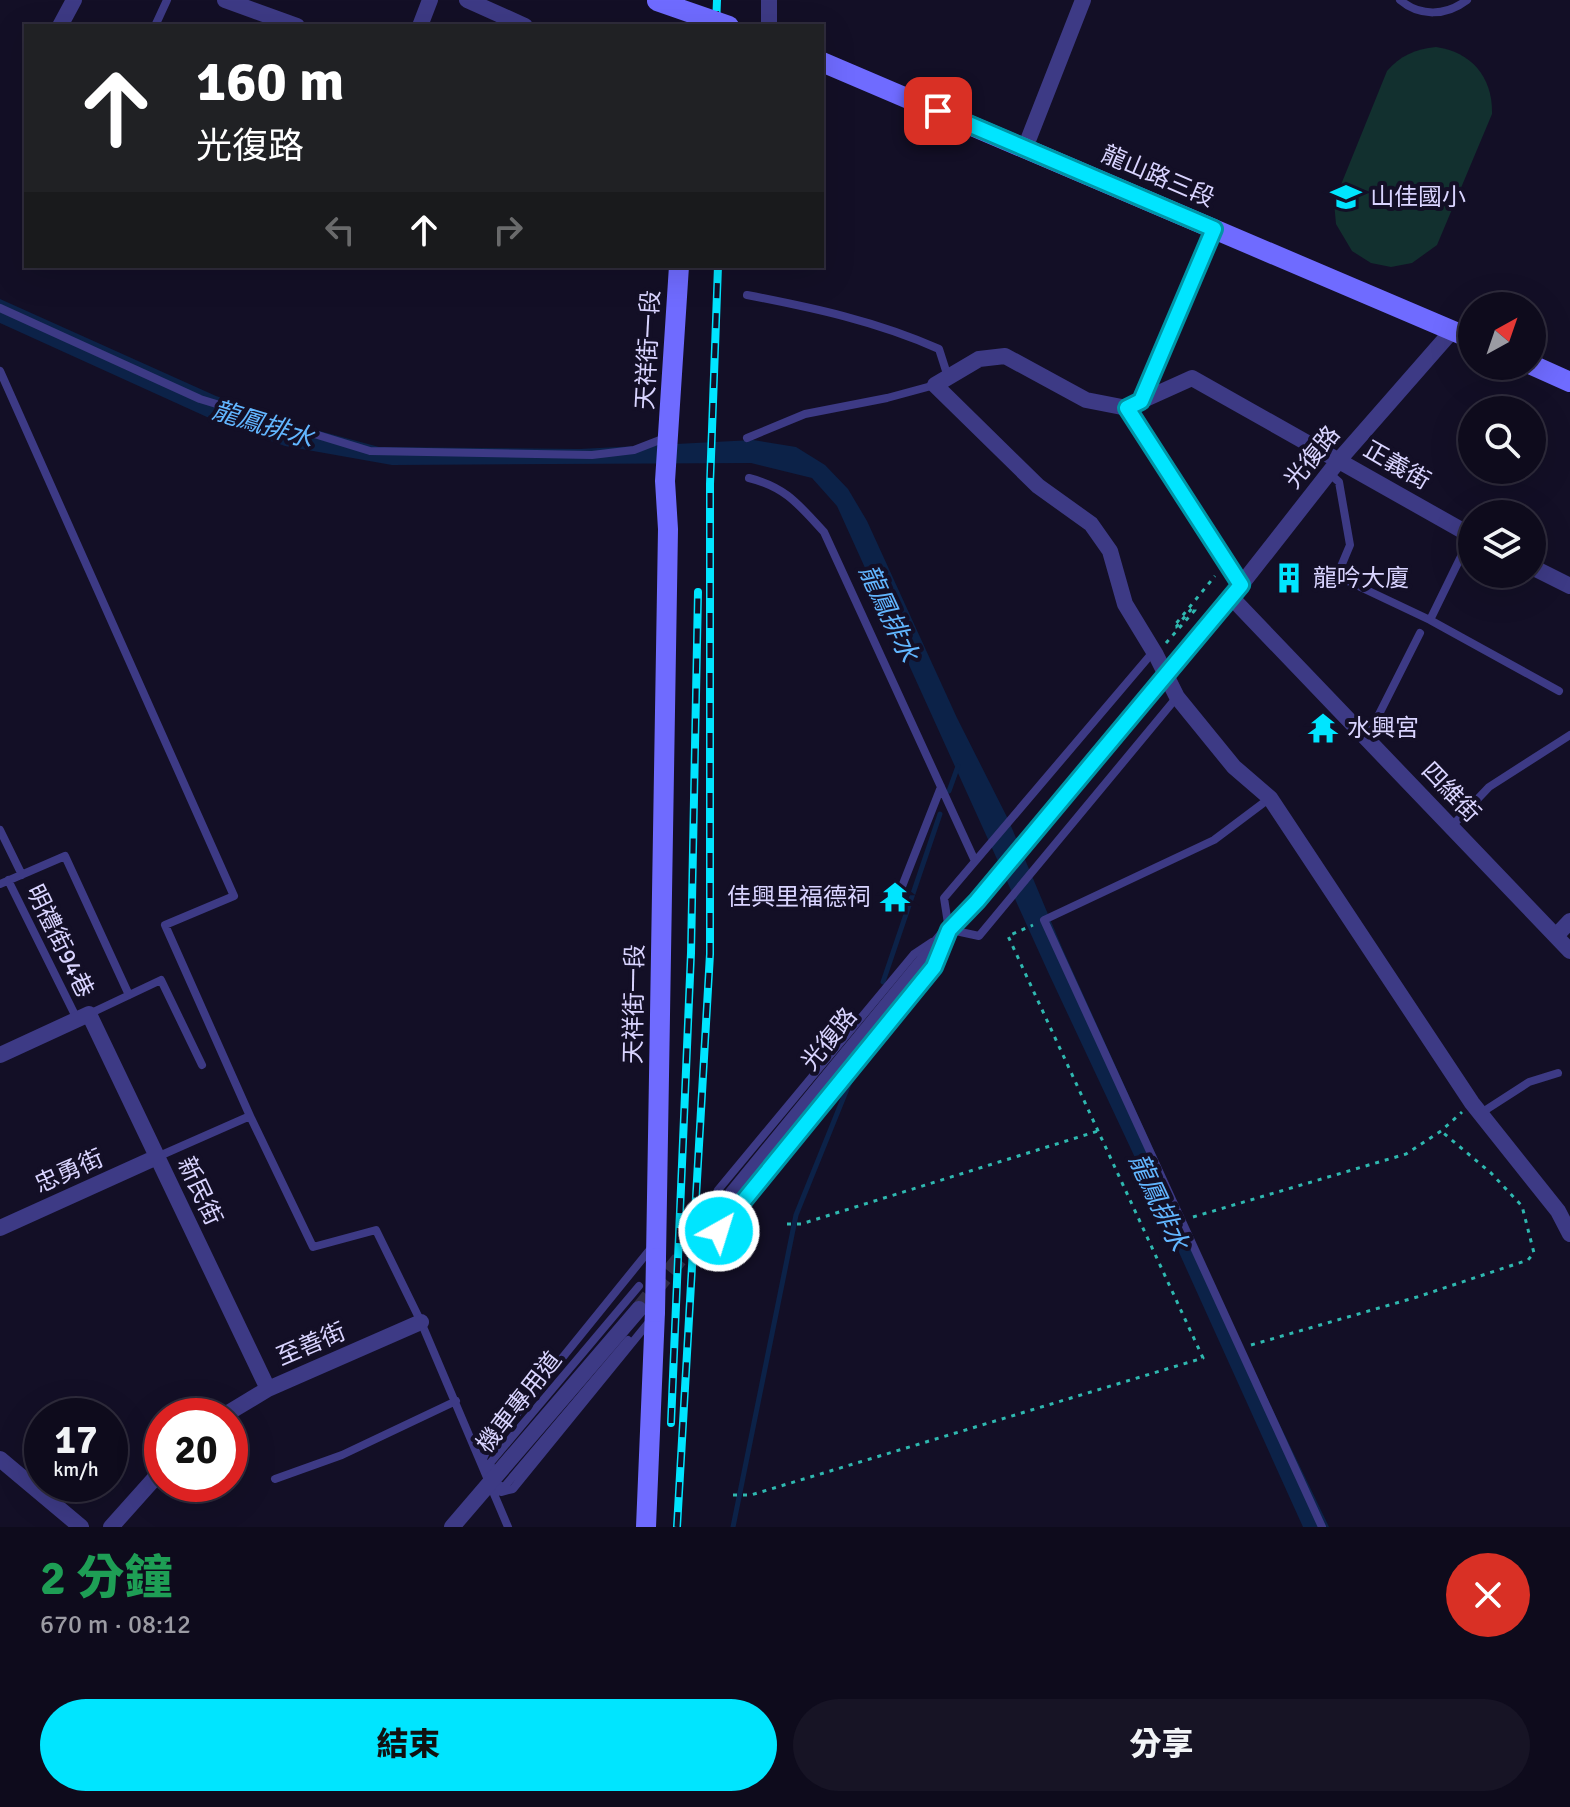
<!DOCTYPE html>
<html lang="zh-TW">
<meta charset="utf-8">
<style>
body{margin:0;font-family:Signika,"Noto Sans TC",sans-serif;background:#171425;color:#f1f3f6;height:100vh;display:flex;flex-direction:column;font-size:30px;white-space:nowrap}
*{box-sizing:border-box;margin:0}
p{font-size:26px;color:#9b9ba3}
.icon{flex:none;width:44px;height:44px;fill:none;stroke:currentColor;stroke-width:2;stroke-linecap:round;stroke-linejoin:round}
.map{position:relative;height:1527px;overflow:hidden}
.drawer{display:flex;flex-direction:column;background:#0e0b1c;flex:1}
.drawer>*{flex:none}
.top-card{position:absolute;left:24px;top:24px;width:800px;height:244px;border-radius:0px;box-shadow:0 8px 32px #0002,0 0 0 2px #2e2b3b;background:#202124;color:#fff;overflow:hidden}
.needle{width:52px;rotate:40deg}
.tools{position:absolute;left:1458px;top:292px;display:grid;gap:16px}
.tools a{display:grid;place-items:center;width:88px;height:88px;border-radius:50%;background:#0e0b1c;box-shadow:0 8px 32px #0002,0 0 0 2px #2e2b3b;font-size:40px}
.speed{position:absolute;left:24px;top:1398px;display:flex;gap:16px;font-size:40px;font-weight:700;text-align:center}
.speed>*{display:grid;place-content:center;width:104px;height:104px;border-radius:50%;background:#0e0b1c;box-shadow:0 8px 32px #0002,0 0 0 2px #2e2b3b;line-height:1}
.speed small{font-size:20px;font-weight:400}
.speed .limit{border:12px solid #d22;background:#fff;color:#111}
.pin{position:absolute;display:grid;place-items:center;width:68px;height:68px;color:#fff;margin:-34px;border-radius:16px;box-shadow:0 4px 12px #0006}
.me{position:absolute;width:88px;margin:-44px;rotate:39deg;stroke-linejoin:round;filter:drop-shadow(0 0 6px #0008)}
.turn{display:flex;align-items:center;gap:28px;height:168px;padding:0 40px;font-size:36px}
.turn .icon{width:104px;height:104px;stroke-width:2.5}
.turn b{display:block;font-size:56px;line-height:68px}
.lanes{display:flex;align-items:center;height:76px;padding:0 40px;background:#0003;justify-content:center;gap:40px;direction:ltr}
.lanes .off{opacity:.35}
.round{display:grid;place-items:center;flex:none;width:84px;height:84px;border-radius:42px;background:#171425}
.overview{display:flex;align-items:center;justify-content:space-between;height:136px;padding:0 40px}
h1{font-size:48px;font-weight:800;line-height:60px;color:#1e9e55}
.button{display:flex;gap:16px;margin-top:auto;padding:16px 40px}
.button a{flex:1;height:92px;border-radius:48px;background:#00e5ff;color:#111;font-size:32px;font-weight:800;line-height:92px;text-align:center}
.button a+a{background:#171425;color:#f1f3f6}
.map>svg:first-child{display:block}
.green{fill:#12302f}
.water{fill:#0c2248}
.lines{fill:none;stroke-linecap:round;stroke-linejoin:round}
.stream{stroke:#0c2248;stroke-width:5}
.street-tunnel{stroke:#312d47;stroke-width:16;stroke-dasharray:16 8;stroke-linecap:butt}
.path{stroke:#2fb8b0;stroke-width:3;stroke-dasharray:4 6;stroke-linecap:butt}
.lane{stroke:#3d3a85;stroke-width:8}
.street{stroke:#3d3a85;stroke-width:16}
.secondary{stroke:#6f6bff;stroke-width:20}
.rail-casing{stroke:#00e5ff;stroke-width:8}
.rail{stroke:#130f26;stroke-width:5;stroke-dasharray:15;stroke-linecap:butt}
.street-bridge{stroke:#3d3a85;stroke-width:16}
.secondary-bridge{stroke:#6f6bff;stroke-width:20}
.route-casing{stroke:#0095a6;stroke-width:20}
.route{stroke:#00e5ff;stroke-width:14}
.labels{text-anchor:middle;stroke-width:8;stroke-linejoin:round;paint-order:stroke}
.street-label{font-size:24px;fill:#d9d4ff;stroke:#130f26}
.poi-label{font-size:24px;fill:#d9d4ff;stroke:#130f26;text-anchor:start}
.water-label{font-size:26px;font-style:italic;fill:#62b6ff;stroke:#130f26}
</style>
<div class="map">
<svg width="1570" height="1527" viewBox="0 0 1570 1527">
<rect width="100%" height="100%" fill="#130f26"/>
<path class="green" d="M1436,47C1472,52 1493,78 1492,114L1437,245L1412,263L1391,267L1371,263L1352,251L1336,224L1334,202L1387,71C1400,56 1415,49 1436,47Z"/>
<path class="water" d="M0,299L216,396L301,426L379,447L580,449L753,440L796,447L825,465L848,489L867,521L957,718L1008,819L1063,950L1182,1213V1221L1329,1527H1303L1168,1228L1049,974L837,506L812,478L751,463L392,465L285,446L218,422L0,323Z"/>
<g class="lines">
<path class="stream" d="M949,791L958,766
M883,982L940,814
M733,1527L796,1215L851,1079"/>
<path class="street-tunnel" d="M639,1309L720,1209"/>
<path class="path" d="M1166,643L1195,610L1193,607L1176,627L1174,626L1215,576
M1193,1217L1406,1154L1441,1131L1462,1112
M787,1224H801L1098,1131
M1251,1345L1417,1297L1528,1260L1534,1253L1522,1206L1491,1173L1441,1131
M733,1495H751L1203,1358L1008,936L1033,925"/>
<path class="lane" d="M1400,0C1420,17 1446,16 1467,0
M155,26L167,0
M747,295C814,308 876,321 939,349L948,377
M0,308L200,399L370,451L592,455L634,450L665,438
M0,371L234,896L165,925L250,1116
M747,438L805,414L887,398L935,385
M1329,473L1339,482L1350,545L1337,576L1430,620
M749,478C786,487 799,505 824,532L975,861
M1471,536L1430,620L1559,691
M1367,738L1420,633
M1270,798L1214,840L1044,920L1322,1527
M1451,827L1489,787L1570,735
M0,830L22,875
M8,880L77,1019
M0,884L65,856L129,995
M901,889L941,787
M949,930L944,898L1153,652
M951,930L979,936L1177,697
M89,1014L161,980L202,1065
M1481,1113L1529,1082L1558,1073
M157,1157L250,1116L313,1247L376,1230L421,1322L508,1527
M718,1190L914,954L932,942
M719,1231L934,967L942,946
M485,1466L483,1459L486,1452L652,1247
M490,1478L491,1462L639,1286
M275,1479L342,1455L456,1401
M498,1485L504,1487L628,1340
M492,1486L501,1492L513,1489L649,1322"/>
<path class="street" d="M225,0L297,26
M467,0L525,26
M60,26L74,0
M420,26L430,0
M769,26V0
M1025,148L1083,0
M1214,229L1141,401L1127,408L1086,400L1005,356L979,359L935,385L1038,486L1091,524L1110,551L1125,604L1156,655L1177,697L1234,767L1270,798L1472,1103L1558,1211L1570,1234
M1141,401L1192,378L1472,536
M1127,408L1241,585
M1532,567L1570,586
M1231,597L1570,951
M1215,618L1339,460L1452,331
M1556,936L1570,921
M0,1055L89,1014L268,1389
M720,1209L949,930L977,901
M0,1228L157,1157
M223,1416L268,1389L421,1322
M0,1459L81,1527
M111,1527L162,1470
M452,1527L639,1309"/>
<path class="secondary" d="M822,62L1472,339
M1532,365L1570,382
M656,1258L668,529L665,481L679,266
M646,1527L655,1312"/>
<g class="rail-casing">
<path id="rail" d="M716,26L717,0
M671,1423L691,953L698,592
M677,1527L710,954V484L718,266"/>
</g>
<use href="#rail" class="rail"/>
<path class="street-bridge" d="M977,901L1215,618"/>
<path class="secondary-bridge" d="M657,1L729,26
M655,1312L656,1258"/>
</g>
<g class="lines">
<g class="route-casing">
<path id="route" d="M719,1231L934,967L949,930L977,901L1241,585L1127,408L1141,401L1214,229L938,111"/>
</g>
<use href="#route" class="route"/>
</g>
<defs>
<g id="school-bare" transform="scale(2.4)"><path d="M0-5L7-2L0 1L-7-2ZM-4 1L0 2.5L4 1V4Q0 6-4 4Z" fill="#00e5ff" stroke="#130f26" stroke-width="2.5" paint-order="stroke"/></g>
<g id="building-bare" transform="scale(2.4)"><path d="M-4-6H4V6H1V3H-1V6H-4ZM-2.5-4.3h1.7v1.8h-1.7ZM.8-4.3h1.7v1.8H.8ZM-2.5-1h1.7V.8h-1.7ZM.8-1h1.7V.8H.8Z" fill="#00e5ff" stroke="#130f26" stroke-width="2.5" paint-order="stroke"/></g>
<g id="temple-bare" transform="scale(2.4)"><path d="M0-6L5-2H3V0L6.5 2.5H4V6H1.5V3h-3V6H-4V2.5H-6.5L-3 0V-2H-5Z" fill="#00e5ff" stroke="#130f26" stroke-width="2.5" paint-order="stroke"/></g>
</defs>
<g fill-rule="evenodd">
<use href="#school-bare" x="1346" y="197"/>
<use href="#building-bare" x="1289" y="578"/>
<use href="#temple-bare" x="1323" y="728"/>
<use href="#temple-bare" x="895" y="897"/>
</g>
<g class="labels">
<g class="street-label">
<text transform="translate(1158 176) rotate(23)" y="8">龍山路三段</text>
<text transform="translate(648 350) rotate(-87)" y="8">天祥街一段</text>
<text transform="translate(1312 457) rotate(-51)" y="8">光復路</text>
<text transform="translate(1397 465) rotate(30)" y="8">正義街</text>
<text transform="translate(1451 792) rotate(46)" y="8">四維街</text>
<text transform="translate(60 941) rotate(64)" y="8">明禮街94巷</text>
<text transform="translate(634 1004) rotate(-89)" y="8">天祥街一段</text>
<text transform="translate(829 1039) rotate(-51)" y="8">光復路</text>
<text transform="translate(69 1171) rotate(-24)" y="8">忠勇街</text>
<text transform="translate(200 1191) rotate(65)" y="8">新民街</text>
<text transform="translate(311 1344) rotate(-23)" y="8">至善街</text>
<text transform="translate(519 1402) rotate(-52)" y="8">機車專用道</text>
</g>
<g class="poi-label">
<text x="1370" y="205">山佳國小</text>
<text x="1313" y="586">龍吟大廈</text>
<text x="1347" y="736">水興宮</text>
<text x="871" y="905" text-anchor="end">佳興里福德祠</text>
</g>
<g class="water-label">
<text transform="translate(263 424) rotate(17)" y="9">龍鳳排水</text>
<text transform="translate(889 613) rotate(65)" y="9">龍鳳排水</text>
<text transform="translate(1159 1202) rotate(65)" y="9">龍鳳排水</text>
</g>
</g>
</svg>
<div class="tools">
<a><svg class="needle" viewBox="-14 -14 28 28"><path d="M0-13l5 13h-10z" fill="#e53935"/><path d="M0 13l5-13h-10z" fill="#9b9ba3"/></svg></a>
<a><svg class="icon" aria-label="search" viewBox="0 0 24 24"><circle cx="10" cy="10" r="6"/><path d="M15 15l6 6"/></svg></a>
<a><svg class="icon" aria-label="layers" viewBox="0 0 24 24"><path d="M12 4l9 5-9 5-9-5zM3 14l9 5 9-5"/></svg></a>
</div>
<div class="speed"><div>17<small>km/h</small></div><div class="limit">20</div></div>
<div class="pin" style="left:938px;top:111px;background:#d93025"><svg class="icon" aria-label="arrive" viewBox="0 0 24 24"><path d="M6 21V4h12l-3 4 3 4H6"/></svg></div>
<svg class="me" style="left:719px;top:1231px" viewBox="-20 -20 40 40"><circle r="17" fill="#00e5ff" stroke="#fff" stroke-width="3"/><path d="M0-11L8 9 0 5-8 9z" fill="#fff"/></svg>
<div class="top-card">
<div class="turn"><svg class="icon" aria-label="ahead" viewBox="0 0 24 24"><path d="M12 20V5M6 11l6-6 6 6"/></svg><div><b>160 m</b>光復路</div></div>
<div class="lanes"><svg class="icon off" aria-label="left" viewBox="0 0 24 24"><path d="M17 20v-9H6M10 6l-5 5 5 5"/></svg><svg class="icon" aria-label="ahead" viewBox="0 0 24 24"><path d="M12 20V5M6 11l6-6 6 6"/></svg><svg class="icon off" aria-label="right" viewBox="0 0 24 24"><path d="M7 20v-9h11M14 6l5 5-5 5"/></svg></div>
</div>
</div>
<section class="drawer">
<div class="overview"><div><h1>2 分鐘</h1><p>670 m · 08:12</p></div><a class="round" style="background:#d93025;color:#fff"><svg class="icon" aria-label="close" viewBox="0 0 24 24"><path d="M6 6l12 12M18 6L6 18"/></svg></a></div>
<div class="button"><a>結束</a><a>分享</a></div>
</section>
